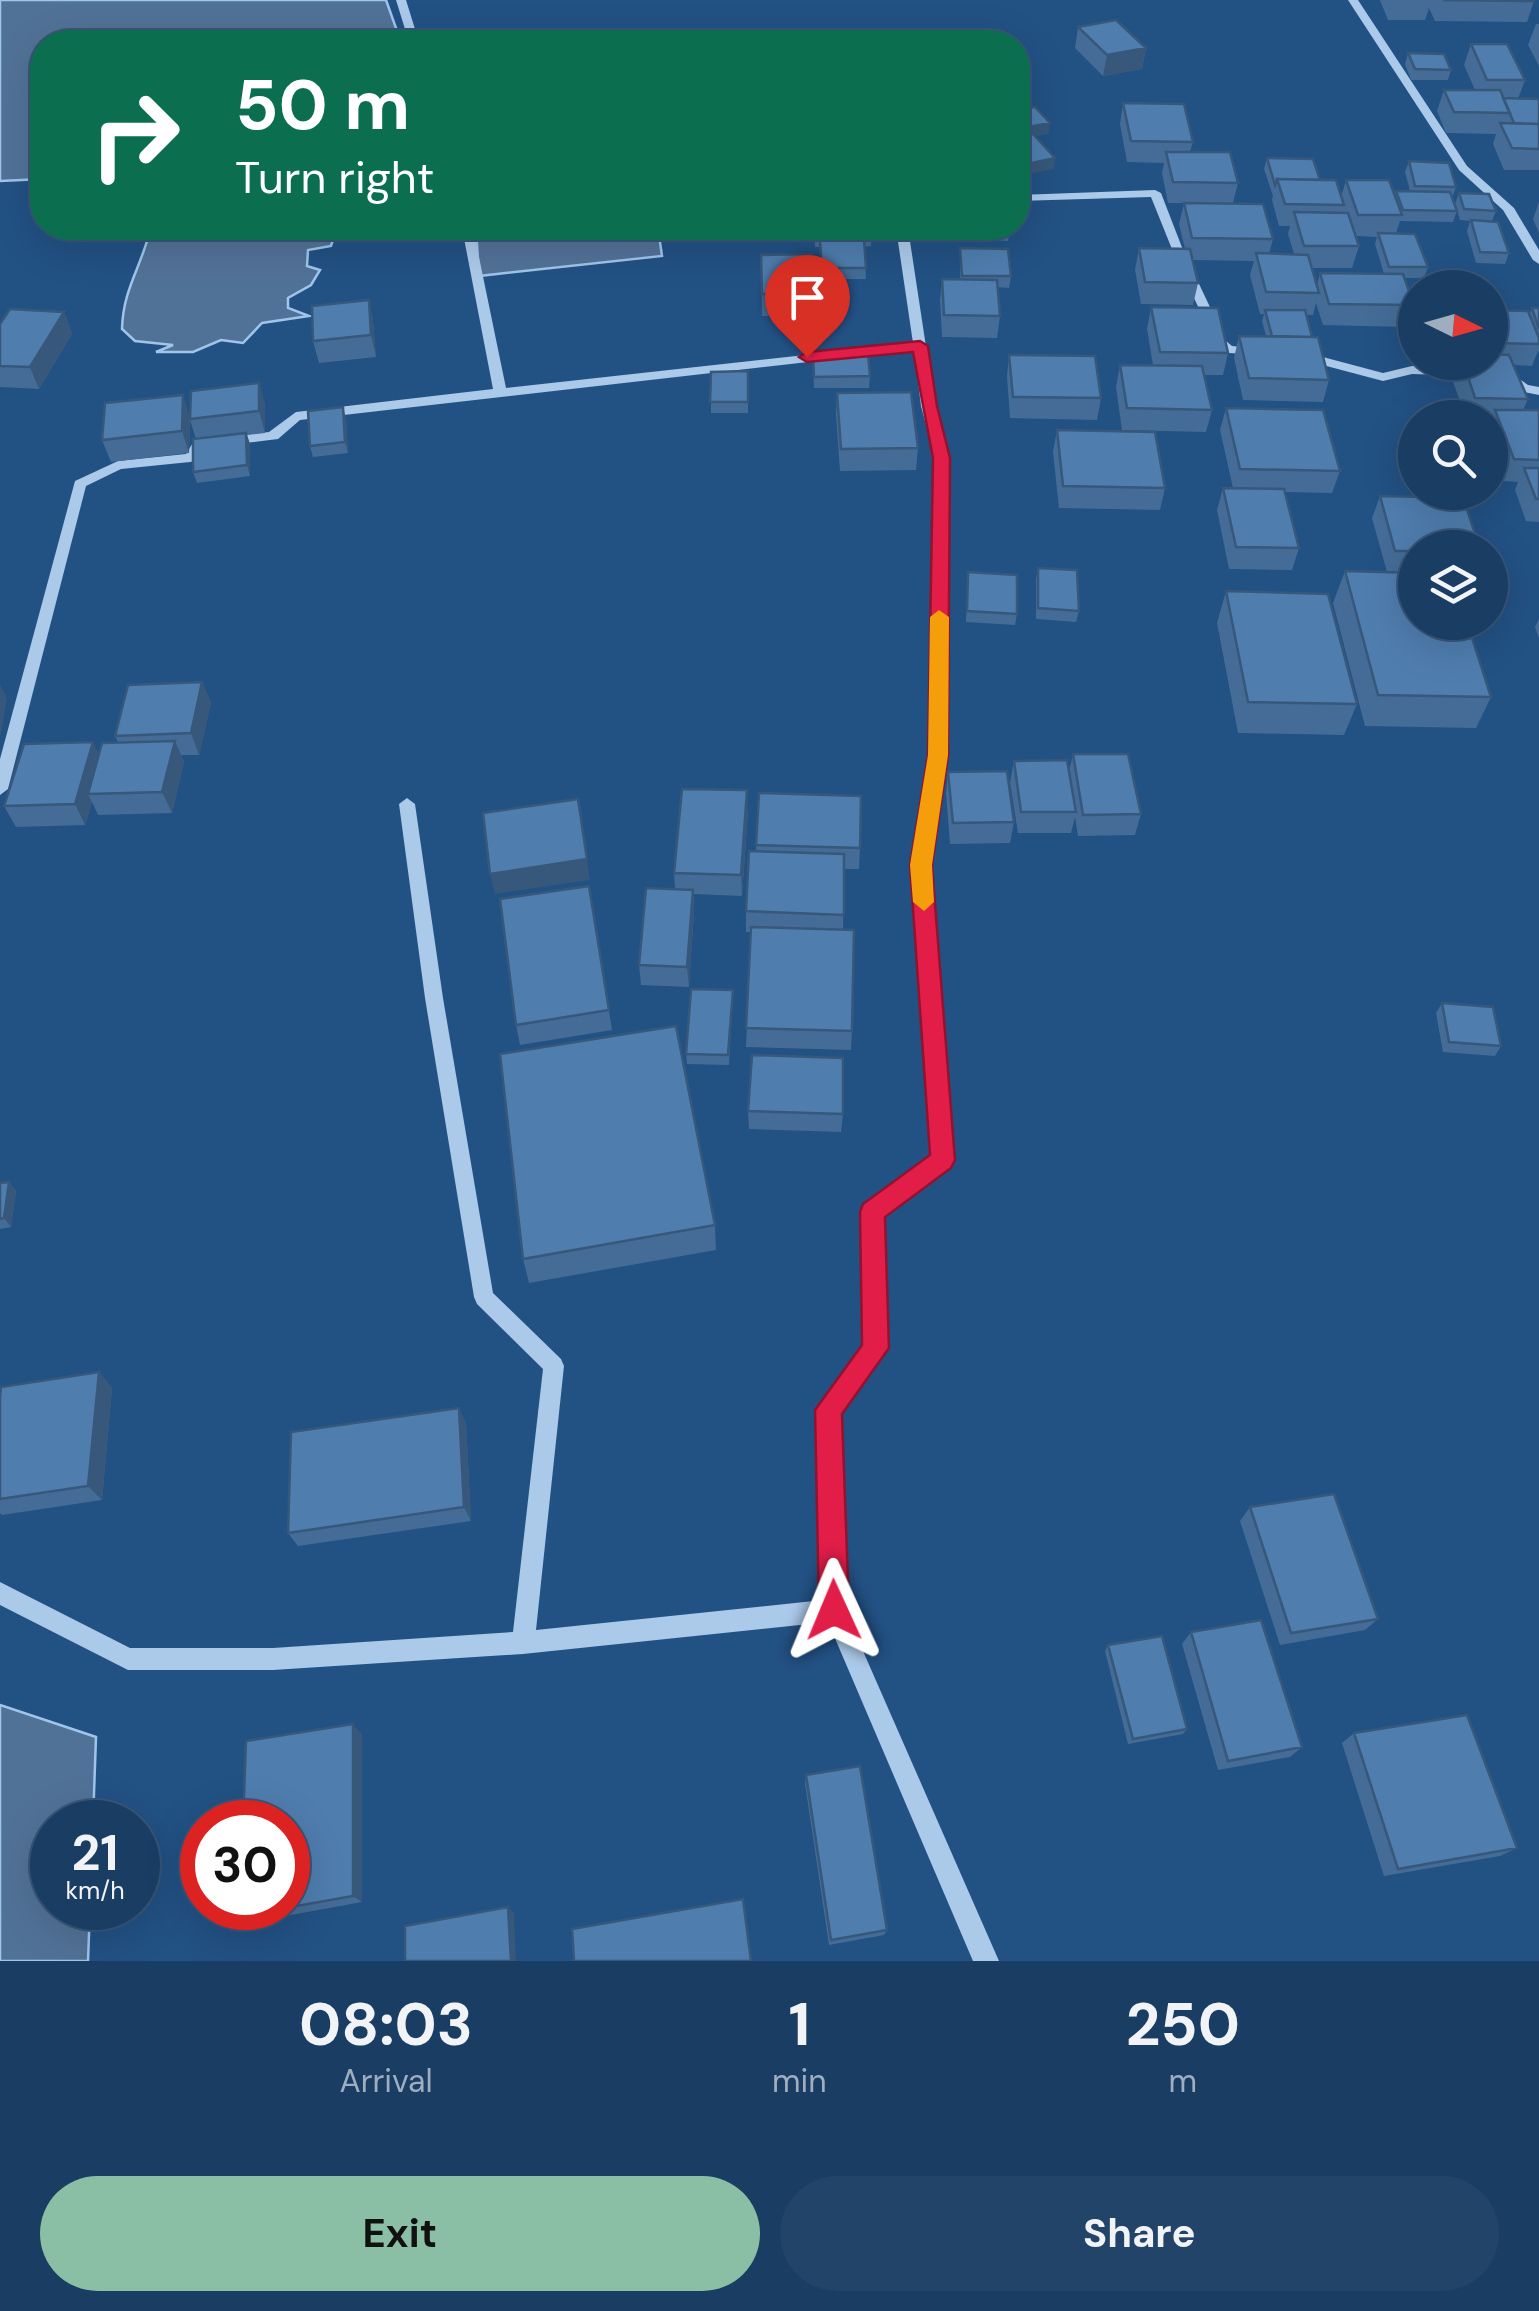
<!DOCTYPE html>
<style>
body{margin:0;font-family:"DM Sans",sans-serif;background:#234469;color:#f1f3f6;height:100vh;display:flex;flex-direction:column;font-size:38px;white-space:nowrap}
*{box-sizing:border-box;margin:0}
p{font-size:32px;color:#9faebe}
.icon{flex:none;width:55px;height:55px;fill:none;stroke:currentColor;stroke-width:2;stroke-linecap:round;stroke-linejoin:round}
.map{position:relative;height:1961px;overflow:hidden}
.details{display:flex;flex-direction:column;background:#1a3d63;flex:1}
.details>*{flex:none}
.hud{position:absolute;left:30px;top:30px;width:1000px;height:210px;border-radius:40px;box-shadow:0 10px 40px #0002,0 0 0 2px #385678;background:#0b6e4f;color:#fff;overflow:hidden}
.needle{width:65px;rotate:95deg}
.buttons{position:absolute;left:1398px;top:270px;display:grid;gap:20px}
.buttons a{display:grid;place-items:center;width:110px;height:110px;border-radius:50%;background:#1a3d63;box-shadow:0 10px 40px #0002,0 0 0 2px #385678;font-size:50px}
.speed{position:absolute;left:30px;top:1800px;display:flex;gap:20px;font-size:50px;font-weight:700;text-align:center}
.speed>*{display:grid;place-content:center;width:130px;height:130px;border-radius:50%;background:#1a3d63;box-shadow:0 10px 40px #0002,0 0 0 2px #385678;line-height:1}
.speed small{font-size:25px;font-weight:400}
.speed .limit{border:15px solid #d22;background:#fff;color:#111}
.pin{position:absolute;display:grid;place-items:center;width:85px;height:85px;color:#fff;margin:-102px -42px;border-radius:50% 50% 50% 0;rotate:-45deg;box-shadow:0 0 10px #0007}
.pin .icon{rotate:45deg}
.me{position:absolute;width:110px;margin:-55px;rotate:359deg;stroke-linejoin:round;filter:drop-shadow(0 0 8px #0008)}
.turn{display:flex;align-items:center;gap:35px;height:210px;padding:0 40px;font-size:45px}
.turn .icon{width:130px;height:130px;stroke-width:2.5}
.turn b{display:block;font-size:70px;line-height:85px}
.eta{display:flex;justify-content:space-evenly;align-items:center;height:170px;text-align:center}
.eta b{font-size:60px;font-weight:700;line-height:70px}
.primary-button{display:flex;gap:20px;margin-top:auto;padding:20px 40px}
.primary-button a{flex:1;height:115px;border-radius:60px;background:#8abfa5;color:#111;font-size:40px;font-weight:700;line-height:115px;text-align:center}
.primary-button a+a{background:#234469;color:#f1f3f6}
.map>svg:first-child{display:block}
.water{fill:#517297;stroke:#9fc5ea;stroke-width:2.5}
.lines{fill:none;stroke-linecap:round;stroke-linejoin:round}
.minor{fill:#abc9e9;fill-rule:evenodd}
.wall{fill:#446c96;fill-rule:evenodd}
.shaded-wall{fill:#37587a}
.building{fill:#4f7dae;stroke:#37587a;stroke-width:2.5}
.route{fill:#e11d48;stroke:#92132f;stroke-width:2.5}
.slow{fill:#f59e0b}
</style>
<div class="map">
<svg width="1539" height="1961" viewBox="0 0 1539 1961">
<rect width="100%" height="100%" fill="#225184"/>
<path class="water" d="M0,0H386L401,42H42V179L0,181Z
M174,228H337L331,246L308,250L307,266L320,270L311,285L288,298V308L309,316L262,323L243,343L221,340L193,352H156L173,345L135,341L122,329C123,290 140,269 149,234Z
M476,228H658L662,256L479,276Z
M0,1705L96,1737L93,1822H52V1908H90L88,1961H0Z"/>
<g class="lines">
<path class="minor" d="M396,0H406L419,42H409Z
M1348,0H1358L1467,166L1514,208L1539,250V264L1533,260L1503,210L1459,170Z
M1155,190L1161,193L1183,250L1226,341L1232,346L1262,349V355L1229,353L1217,346L1180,269L1151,197L1018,201V195Z
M462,228H473L506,388L913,343L896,228H908L935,406L949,459L946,755L929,865L952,1160L950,1166L882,1216L886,1348L839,1413L845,1610L999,1961H973L828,1622L523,1654L273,1670H128L0,1605V1582L130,1648H273L513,1632L543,1369L477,1304L474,1297L425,998L399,804L407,798L415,804L443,998L493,1293L561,1359L564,1366L536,1630L823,1600L819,1410L866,1345L862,1212L865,1206L933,1156L913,865L930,755L935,459L921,406L914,350L300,420L278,439L203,448L195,461L190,462L121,469L86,486L8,789L0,795V759L75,481L118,461L186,454L194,441L199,440L269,432L296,412L493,389Z
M1304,352L1383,373L1412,366L1474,368L1480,372L1474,376L1412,374L1383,381L1300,359L1298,356Z
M1505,369L1528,385L1539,387V395L1519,391L1499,373Z"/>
</g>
<path class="wall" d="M1380,0H1533L1534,1L1527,22L1435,21L1429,8L1425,20H1388Z
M1536,24H1539V66L1528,45Z
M1078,27L1146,48L1142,69L1103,76L1075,48Z
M1471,44L1525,80L1518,99H1539V170H1504L1493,144L1496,134L1446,133L1437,111L1444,90H1475L1464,65Z
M1408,53L1451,70L1448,80H1411L1405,64Z
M1123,103L1193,142L1190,152L1238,183L1233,203L1273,239L1269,254H1294L1288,234L1290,226H1279L1272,200L1273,196L1264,169L1267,158L1320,180L1341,197L1346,180L1394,195L1396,191H1410L1405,172L1409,161L1456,187L1452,198L1457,211L1453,222L1400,221L1396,233L1428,267L1424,278H1405L1414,305L1407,327L1323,325L1316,303L1313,315H1306L1312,337L1329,380L1323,402L1243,400L1234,358L1239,336H1266L1262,321L1264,314H1260L1250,275L1254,261L1193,260L1198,283L1193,305L1141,304L1135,270L1139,248L1185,249L1179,224L1184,203H1168L1162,173L1164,163L1127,162L1120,124ZM1356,236L1377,237L1375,244L1384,274L1320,273L1317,285L1312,268H1352L1359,246Z
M1459,193L1496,211L1492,221L1509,253L1505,264L1476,263L1467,231L1470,221L1460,220L1455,204Z
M1539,202V233L1533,219Z
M814,228H872L871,246L864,247L866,279H821L820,247H815Z
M963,228H1010L1008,241L962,238Z
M960,248L1011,276L1009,288L997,287L1000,316L997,338L942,337L940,300L942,279H960Z
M761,255L814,293V315L762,316Z
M369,300L373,321L376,357L319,363L313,341Z
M1151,307L1228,353L1223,375H1204L1212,410L1206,432L1122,430L1116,387L1120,365H1153L1147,329Z
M1532,308H1539V354L1538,351L1532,366L1514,365L1528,399L1523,410H1539V522L1526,521L1515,490L1518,482L1504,481L1490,443V418H1466L1451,376L1456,362H1490V310L1529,315Z
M64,312L72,334L39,389L0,387V324Z
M813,355L870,376L869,388H814Z
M1009,355L1101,398L1097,420L1010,418L1007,377Z
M748,371V413H711V372Z
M259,383L265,405V433L247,435L250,444V476L197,483L193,472L196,439L190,420L189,453L111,462L102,440L190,415Z
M837,393L918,448L916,470L840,471L836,415Z
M1226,408L1340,471L1332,493L1285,492L1299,548L1292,570L1229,569L1217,510L1223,488H1233L1220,430Z
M346,419L348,453L313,457L310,446Z
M1057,430L1165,488L1160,510L1059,508L1053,452Z
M1380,496L1415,548V622L1491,697L1476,728L1365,726L1333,603L1345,571L1387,572L1372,518Z
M1038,568L1079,611L1076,622L1036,619V579Z
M968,572L1017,614L1015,625L966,622Z
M1226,591L1357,704L1344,735L1238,733L1217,623Z
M1539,619V638L1535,627Z
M202,682L211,703L199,755H181L184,762L172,813L98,815L92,802L85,825L16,827L4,806L99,755L118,742L115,736Z
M1073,754L1141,814L1135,835L1078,836L1075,817L1071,833H1018L1010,782L1014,761L1069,771Z
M948,772L1014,822L1010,843L950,844L946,793Z
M759,793L860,848L859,869H844L843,930L852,1031L851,1050L746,1047L751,932H746V911L756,851Z
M748,811L742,896L694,894V910L689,987L641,985L639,965L675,889L674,873Z
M589,886L612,1030L520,1045L516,1025Z
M733,990L729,1065L687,1064L686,1054Z
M1442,1003L1501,1046L1495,1056L1443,1052L1436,1013Z
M748,1111L843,1114L841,1132L749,1129Z
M9,1182L16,1191L11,1227L0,1229V1183Z
M715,1225L716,1250L529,1283L523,1259Z
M99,1372L112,1388L102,1500L2,1515L0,1513V1499Z
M466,1423L471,1521L298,1546L288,1533Z
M1250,1507L1378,1619L1365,1630L1280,1645L1240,1521Z
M1191,1632L1302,1747L1290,1757L1218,1770L1182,1644Z
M1108,1645L1187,1729L1183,1734L1128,1744L1105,1651Z
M1354,1733L1517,1848L1500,1856L1384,1876L1342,1743Z
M362,1734V1902L252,1922L240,1916Z
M806,1775L887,1930L884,1935L829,1945L805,1784Z"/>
<path class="shaded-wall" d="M1146,48L1142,69L1103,76L1107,55Z
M1050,123L1048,134L1018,140V129Z
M1055,158L1054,169L1018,176V166Z
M369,300L373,321L376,357L371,335Z
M64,312L72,334L39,389L30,367Z
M259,383L265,405V433L259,411Z
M183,395L190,417L189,453L182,431Z
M343,407L346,419L348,453L345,442Z
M246,433L250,444V476L247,465Z
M202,682L211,703L199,755L191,733Z
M0,684L7,698L0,739Z
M175,741L184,762L172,813L162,792Z
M93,742L103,763L88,794L92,802L85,825L75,804Z
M747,790L748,811L742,896L741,875Z
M587,859L590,880L495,894L490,874Z
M693,890L694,910L689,987L687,967Z
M9,1182L16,1191L11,1227L4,1218Z
M99,1372L112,1388L102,1500L88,1486Z
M459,1408L466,1423L471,1521L464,1507Z
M353,1724L362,1734V1902L353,1896Z
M508,1907L514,1913L516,1961H511Z"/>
<path class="building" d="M1443,0H1533L1534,1Z
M1116,20L1146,48L1107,55L1078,27Z
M949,30L1003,31L1005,42H950Z
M1471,44H1507L1525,80H1487Z
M1408,53L1444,54L1451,70L1415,69Z
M1444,90H1500L1510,113L1454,112Z
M1503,98L1539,99V124L1514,123Z
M1123,103L1184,104L1193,142L1131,141Z
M1035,107L1050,123L1018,129V110Z
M1500,123L1539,124V149L1512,148Z
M1033,134L1055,158L1018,166V137Z
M1166,152H1230L1238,183L1173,182Z
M1267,158L1313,159L1320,180L1277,179L1275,185Z
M1409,161L1449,163L1456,187L1415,186Z
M1277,179L1336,180L1344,205L1285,204Z
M1346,180H1389L1402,215H1358Z
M1396,191L1450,192L1457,211L1403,210Z
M1459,193L1489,194L1496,211L1464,209Z
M1184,203L1263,204L1273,239L1192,238Z
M1294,212L1348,213L1359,246H1304Z
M1471,220L1498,222L1509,253L1480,252Z
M972,228H1010V230Z
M1378,233L1415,234L1428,267H1389Z
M864,239L866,268H822L820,240Z
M960,248L1008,249L1011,276H962Z
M1139,248L1190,249L1198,283L1145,282Z
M1256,253L1308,255L1319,293L1266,292Z
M812,254L814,293L762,294L761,255Z
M1320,273L1403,274L1414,305L1329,304Z
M942,279L997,280L1000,316L944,315Z
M369,300L371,335L313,341L312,306Z
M1151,307L1218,308L1228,353L1160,352Z
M1532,308H1539V329Z
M10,309L64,312L30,367L0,366V324Z
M1265,310H1305L1312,337L1272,336Z
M1490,310L1528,311L1539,338V344L1490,343Z
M1239,336L1318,337L1329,380L1249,378Z
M868,354L870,376L814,377L813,355Z
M1490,354L1509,355L1528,399L1475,398L1463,362H1490Z
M1009,355L1095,356L1101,398L1013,397Z
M1120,365L1202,366L1212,410L1127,408Z
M748,371V402H710L711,372Z
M259,383V411L190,419L191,391Z
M911,392L918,448L841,449L837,393Z
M183,395L182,431L102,440L105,403Z
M343,407L345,442L310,446L308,411Z
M1226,408L1323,410L1340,471L1240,469Z
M1495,410H1539V460L1514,459Z
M1057,430L1155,432L1165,488L1063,486Z
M246,433L247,465L193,472V439Z
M1524,468H1539V499H1536Z
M1223,488L1284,489L1299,548L1236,547Z
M1380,496L1463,498L1480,548H1415V551H1395Z
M1038,568L1077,570L1079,611L1038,608Z
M1345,571L1415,573V622H1467L1491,697L1378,695Z
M968,572L1017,575V614L967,611Z
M1226,591L1328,594L1357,704L1248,702Z
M202,682L191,733L115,736L128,685Z
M175,741L162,792L88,794L102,743Z
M93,742L75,804L4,806L24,744Z
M1073,754H1128L1141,814L1083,815Z
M1067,760L1076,812H1021L1014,761Z
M1007,771L1014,822L953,823L948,772Z
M682,789L747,790L741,875L674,873Z
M759,793L861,796L860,848L756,845Z
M578,799L587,859L490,874L483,813Z
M749,851L844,854V915L746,911Z
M589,886L609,1010L516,1025L500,899Z
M646,888L693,890L687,967L639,965Z
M751,927L854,930L852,1031L746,1028Z
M691,989L733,990L728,1055L686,1054Z
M1442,1003L1493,1007L1501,1046L1449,1042Z
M676,1026L715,1225L523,1259L500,1054Z
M752,1055L843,1058V1114L748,1111Z
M9,1182L4,1218L0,1219V1183Z
M99,1372L88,1486L0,1499V1397L1,1387Z
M459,1408L464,1507L288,1533L291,1432Z
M1334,1494L1378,1619L1291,1633L1250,1507Z
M1261,1620L1302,1747L1228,1761L1191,1632Z
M1162,1636L1187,1729L1133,1739L1108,1645Z
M1467,1715L1517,1848L1398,1869L1354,1733Z
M353,1724V1896L240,1916V1908H288V1822H243L246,1741Z
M860,1766L887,1930L831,1940L806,1775Z
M743,1899L751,1961H574L572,1929Z
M508,1907L511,1961H405V1926Z"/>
<path class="route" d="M920,341L928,346L937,406L950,458L948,755L932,865L955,1160L951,1168L885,1217L889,1348L842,1414L849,1610L844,1620L834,1625L824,1620L819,1610L815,1410L862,1345L860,1212L863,1204L930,1155L910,865L928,755L933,458L913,352L807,362L799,357L807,352Z"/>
<path class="slow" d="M939,610L949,617L948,755L932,865L934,902L924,911L913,902L910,865L928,755L930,617Z"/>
</svg>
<div class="buttons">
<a><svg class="needle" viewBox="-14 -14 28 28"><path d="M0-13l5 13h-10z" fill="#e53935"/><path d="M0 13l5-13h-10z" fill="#9faebe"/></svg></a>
<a><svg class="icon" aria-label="search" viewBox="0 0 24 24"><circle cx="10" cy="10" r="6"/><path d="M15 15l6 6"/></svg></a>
<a><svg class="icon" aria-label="layers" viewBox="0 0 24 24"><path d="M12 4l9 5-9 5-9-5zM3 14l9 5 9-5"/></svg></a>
</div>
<div class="speed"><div>21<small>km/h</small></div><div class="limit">30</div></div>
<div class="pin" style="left:807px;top:357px;background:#d93025"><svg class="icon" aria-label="arrive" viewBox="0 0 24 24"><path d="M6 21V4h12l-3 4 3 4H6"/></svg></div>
<svg class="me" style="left:834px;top:1610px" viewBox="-20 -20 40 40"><path d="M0-17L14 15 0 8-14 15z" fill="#e11d48" stroke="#fff" stroke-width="4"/></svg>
<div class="hud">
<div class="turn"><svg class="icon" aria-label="right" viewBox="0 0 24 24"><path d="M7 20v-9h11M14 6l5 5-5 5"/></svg><div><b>50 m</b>Turn right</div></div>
</div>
</div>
<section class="details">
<div class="eta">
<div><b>08:03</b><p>Arrival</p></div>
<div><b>1</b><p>min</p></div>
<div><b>250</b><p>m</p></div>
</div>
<div class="primary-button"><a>Exit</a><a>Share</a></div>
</section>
